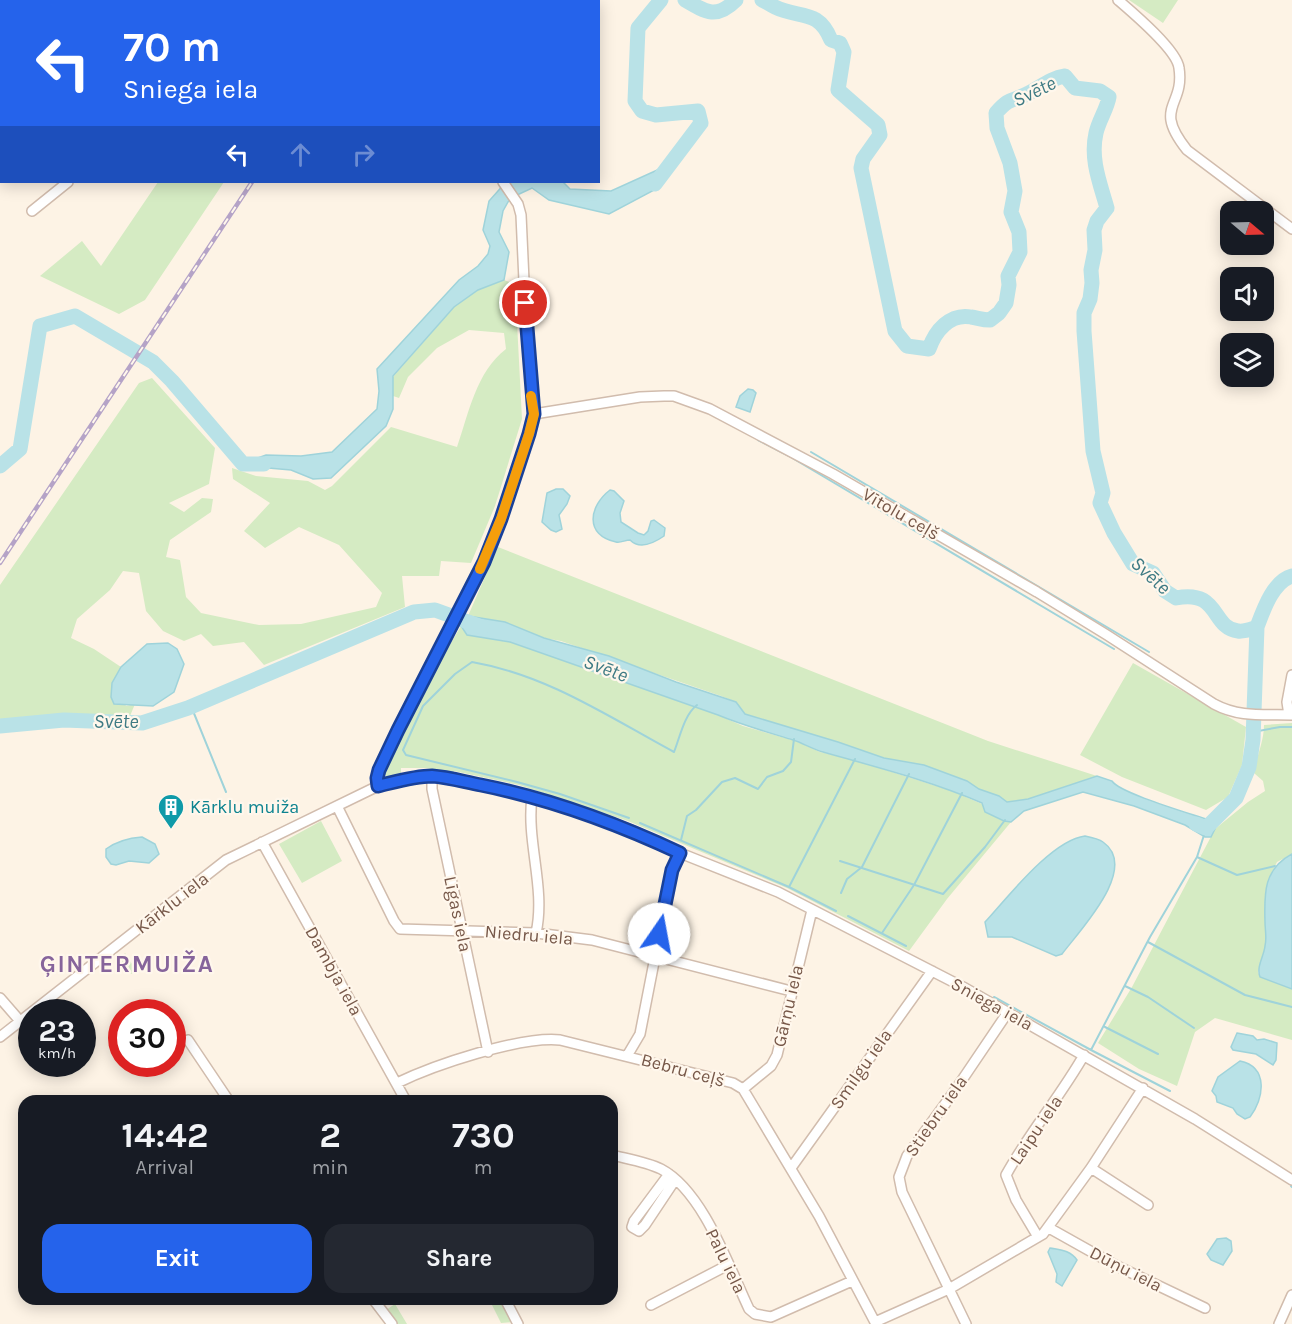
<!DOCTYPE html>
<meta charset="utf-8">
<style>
body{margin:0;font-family:Karla,sans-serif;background:#242831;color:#f1f3f6;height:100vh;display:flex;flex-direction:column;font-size:22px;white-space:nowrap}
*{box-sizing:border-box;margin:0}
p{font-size:20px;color:#9ea1a6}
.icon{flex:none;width:33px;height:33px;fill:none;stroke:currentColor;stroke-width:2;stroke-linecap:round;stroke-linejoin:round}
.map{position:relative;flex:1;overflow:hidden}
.details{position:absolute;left:18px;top:1095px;width:600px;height:210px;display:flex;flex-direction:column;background:#171b24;border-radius:18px;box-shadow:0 3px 15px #0003}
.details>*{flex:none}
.hud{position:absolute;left:0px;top:0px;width:600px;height:183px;box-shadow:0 3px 15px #0003;background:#2563eb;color:#fff;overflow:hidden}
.needle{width:39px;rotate:109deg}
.buttons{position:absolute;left:1220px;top:201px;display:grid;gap:12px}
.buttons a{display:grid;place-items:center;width:54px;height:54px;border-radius:12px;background:#171b24;box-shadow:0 3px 15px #0003;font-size:30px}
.speed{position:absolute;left:18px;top:999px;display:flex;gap:12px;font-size:30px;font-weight:700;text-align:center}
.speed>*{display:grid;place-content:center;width:78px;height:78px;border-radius:50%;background:#171b24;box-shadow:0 3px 15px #0003;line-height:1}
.speed small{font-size:15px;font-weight:400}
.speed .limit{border:9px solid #d22;background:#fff;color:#111}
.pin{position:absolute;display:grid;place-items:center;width:51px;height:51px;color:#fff;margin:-26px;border:3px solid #fff;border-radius:50%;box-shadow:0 2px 6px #0007}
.me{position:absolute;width:66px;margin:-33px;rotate:12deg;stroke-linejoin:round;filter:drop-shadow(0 0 4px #0008)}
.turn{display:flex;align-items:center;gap:21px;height:126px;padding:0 24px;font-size:27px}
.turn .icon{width:78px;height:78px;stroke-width:2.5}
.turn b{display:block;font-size:42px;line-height:51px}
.lanes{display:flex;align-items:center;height:57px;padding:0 24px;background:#0003;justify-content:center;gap:30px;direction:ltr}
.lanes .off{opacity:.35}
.eta{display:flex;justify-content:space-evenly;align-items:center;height:102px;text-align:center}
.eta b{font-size:36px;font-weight:700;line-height:42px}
.primary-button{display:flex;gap:12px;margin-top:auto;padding:12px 24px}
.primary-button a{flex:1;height:69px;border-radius:18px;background:#2563eb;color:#fff;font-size:24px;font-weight:700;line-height:69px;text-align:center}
.primary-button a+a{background:#242831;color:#f1f3f6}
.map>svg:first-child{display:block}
.green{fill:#d5ebc3}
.water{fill:#b9e2e7;stroke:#9fd3da;stroke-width:1.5}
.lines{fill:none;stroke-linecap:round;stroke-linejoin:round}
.stream{stroke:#9fd3da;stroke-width:2}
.river{stroke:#b9e2e7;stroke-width:15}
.minor-casing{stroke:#d1bcad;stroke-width:12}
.minor{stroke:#fff;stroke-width:9}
.rail-casing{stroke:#b5a3c7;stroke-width:4.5}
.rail{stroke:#fff7ec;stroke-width:2;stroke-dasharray:7;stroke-linecap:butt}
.route-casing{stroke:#184099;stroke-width:15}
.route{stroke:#2563eb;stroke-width:10}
.slow{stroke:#f59e0b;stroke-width:10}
.labels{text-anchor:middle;stroke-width:4.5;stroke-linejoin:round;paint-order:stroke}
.street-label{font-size:18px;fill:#775849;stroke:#fff7ec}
.culture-label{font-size:18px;fill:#0d838f;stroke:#fff7ec;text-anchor:start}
.water-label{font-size:20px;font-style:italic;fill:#3f7b84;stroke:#fff7ec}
.district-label{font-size:24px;font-weight:bold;letter-spacing:1.5px;fill:#86649b;stroke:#fff7ec}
</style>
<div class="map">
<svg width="1292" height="1324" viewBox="0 0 1292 1324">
<rect width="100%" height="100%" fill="#fdf3e5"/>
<path class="green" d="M1129,0H1178L1163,23Z
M158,182H224L145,300L119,314L40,276L82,241L101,266Z
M504,280L515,284L522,419L495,506L471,563L441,561L439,576H402L405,607L264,665L244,642L213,646L201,634L184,641L163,631L146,611L139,573L123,571L110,590L77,619L71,638L94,649L121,667L112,683L126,706L135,704L130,716H97L0,721V585L139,383L152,378L215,448L209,484L169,503L184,512L202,498L213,499L211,512L170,540L166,557L180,560L186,597L201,613L259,625L301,624L376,607L382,593L339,545L299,527L265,548L244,531L270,503L233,479L232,468L256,476L308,481L325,490L332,486L391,427L457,447C469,413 476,372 506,349L504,333L469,330L437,348L408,377L399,398L393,396V377L454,307L478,290Z
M498,547L988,741L1097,776L1028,799L1007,802L999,796L979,789L967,781L924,765L884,758L838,742L745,714L736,702L721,696L561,641L544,638L505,622L468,616Z
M461,626L468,635L510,642L718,715L743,726L796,741L820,752L848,758L952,791L982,804L1004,821L1011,822L947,899L909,951L787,888L628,821L519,785L454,771L453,775L448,774V772L425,768H401V775L388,778L383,773L395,746H396L434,671Z
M1133,663L1246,727L1242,765L1228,797L1206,810L1122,777L1080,755Z
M1292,723V854L1277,862L1270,876L1265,894L1266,944L1258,972L1260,977L1292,989V1040L1215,1018L1195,1032L1177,1086L1139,1069L1098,1043L1132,987L1215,829L1248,802L1265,791L1263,781L1254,773C1256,757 1264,742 1264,725Z
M321,821L342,861L302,883L279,844Z
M125,953L138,973L129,974L123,968L121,960Z
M502,1301L513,1322L501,1323L492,1305Z
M395,1304L407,1324H397L386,1310Z"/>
<path class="water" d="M664,167L668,172L658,188L609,214L549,200L532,188L515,196L508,202L503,211L499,232L509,252L504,280L478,290L454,307L393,376V409L386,426L331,478L313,479L291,470L247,466L243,463L266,455L301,456L332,452L377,409L379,391L377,369L459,280L478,266L488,254L490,246L483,230L489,201L506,182H563L570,189L611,191Z
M748,389L753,390L756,393L750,412L736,407L740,396Z
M556,489H563L570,496L567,504L559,515L562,529L556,532L551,530L542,522L547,493Z
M610,490L614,491L624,501L620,513L621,522L638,533L644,535L648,531L651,521L654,520L665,528L664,536C654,543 640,550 630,540C625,540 621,543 616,542C584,535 589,506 610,490Z
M468,616L505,622L544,638L609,656L676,682L736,702L745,714L838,742L884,758L924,765L967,781L979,789L999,796L1007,802L1028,799L1097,776L1112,781C1119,793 1192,814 1209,820L1214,823L1215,829L1211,837H1205L1185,825L1134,806L1083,792L1024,811L1011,822L1004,821L985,812L982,803C931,781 876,767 823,752C812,749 803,743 793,740C767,732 742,725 718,715L510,642L467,635L461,626L464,618Z
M168,643L177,649L184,664L174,692L153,706L114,704L111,697L112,683L121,667L147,644Z
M1085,836C1090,837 1099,839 1103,842C1140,868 1080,930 1062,954L1056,956L1012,937H988L985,922C1008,897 1052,840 1085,836Z
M142,837L155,844L159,854L149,863L129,861L116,865L111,864L106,857V849C117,841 128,838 142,837Z
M1292,854V989L1260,977C1256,967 1264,956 1265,946C1267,938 1265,930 1265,922C1264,892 1264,869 1292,854Z
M1237,1033L1253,1036L1257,1040L1264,1039L1277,1043L1276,1060L1273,1065L1256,1054L1233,1050L1231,1047Z
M1240,1061C1269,1067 1264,1099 1250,1117L1245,1119L1237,1114L1233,1108L1217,1102L1216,1096L1212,1091L1218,1077Z
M1226,1238L1231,1241L1232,1251L1223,1265L1211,1260L1207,1254L1217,1239Z
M1050,1248C1060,1250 1070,1250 1077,1260L1062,1286L1056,1282L1057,1274L1048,1252Z"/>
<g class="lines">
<path class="stream" d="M758,440L789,456L1114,649
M811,452L1149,652
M191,706L226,792
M1253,732L1280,727H1292
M629,818L560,794L517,782L406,755L403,750L423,706L455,674L472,662C547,675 609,717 674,752C680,737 684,715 697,705
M640,823L789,887L836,911
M681,840L687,816L696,810L722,782L735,778L758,789L767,777L783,771L791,762L794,739
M1197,857L1237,875L1275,866
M840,861L943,894L985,847L1005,820
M789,887L855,759
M841,893L847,879L862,867L909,774
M848,916L906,946
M882,933L914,885L962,793
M1148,942L1245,995L1292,1007
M1125,986L1148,997L1194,1028
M994,997L1091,1050L1150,937L1197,857L1204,835
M1105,1027L1158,1054
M1091,1050L1170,1091
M1291,1186L1292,1187"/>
<path class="river" d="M685,0C707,13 717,19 736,0
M762,0C767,2 770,5 775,7C799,19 818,8 831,40L840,43L844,52L838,90L878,125L880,135L863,159L861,168L895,331L907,346L929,349C935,331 950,313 971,317C978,318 982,320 990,320L999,313L1006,303L1009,285L1008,276L1020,252L1019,232L1011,212L1015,191L1010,163L997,128L996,113C1011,96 1012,102 1029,93C1042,86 1051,78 1065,76L1075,88L1100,91L1109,97C1107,109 1099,120 1096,133C1090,159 1100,183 1107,208L1097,221L1094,230L1095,250L1091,270L1092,283L1090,299L1084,313V331L1093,451L1103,493L1100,503L1114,533L1133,564L1153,573L1165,591L1176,598C1220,589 1211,628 1238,631C1244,632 1251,629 1257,627C1263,611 1273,581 1292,576
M655,184L701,123L698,111L656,115L642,111L635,101L638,28L661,0
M0,466L20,449L40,326L75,316L153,362L172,381L243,464H264
M0,726L64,720L142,723L188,708L414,612L435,610L482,627
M1196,824L1206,828L1236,798L1249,767L1253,740L1257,627"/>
<g class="minor-casing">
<path id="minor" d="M79,0V2
M215,0L216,2
M1118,0C1132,12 1177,50 1179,68C1185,107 1152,106 1187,150L1292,229
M36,2L39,0
M287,2L289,0
M486,2V0
M0,20L2,19
M32,211L68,182
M534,414L640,397L664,396H674L710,409L833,474L1037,592L1107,635L1214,704C1240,718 1264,714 1292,715
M1289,715L1287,702L1292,675
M432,776V789L488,1052
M378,786L377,778L379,770L398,730L484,562L501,519L529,434L534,414L525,303L521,215L518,204L503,182
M532,797C526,842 546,888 536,933
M337,806L394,921L400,929L536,933L592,940L791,991
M262,842L406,1101
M0,998L20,1021
M0,1037L226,860L378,786L415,778L432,776L515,792L597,817L631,830L680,853L778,892L963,987L1195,1119L1292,1180
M188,1040L229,1101
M627,1056L640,1034L672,870L680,853
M397,1083C434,1065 520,1036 560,1040L733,1083L743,1089L819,1216L876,1324
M743,1089L771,1066L777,1055L812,910
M612,1155C628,1159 647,1162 661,1169C703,1191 729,1267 749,1309L755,1314L771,1317L852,1281
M791,1168L932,971
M1091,1168L1148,1205
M669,1174L634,1221L632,1227L639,1231L645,1225L675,1180
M1049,1228L1115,1265L1205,1308
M1038,1237L1016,1200L1006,1175C1029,1133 1060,1097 1084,1055
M373,1299L392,1324
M505,1299L518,1324
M651,1305L728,1265
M875,1322L949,1289L1043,1234L1091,1168L1143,1088
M966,1324L902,1192L899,1177L907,1156L956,1089L1008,1012
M1279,1324L1292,1295"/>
</g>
<use href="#minor" class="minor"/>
<g class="rail-casing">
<path id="rail" d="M383,2L384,0
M0,563L252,182"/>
</g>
<use href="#rail" class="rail"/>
</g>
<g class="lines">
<g class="route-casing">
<path id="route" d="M525,303L534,414L529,434L501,519L484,562L398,730L379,770L377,778L378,786C395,782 414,776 432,776C448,777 465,782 481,785C551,799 616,823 680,853L672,870L659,934"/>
</g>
<use href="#route" class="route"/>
<path class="slow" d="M480,569L501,519L529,434L534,414L531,396"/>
</g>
<defs>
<g id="building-pin" transform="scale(1.35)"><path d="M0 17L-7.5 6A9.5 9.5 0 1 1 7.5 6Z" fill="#0f9aa8" stroke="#fff7ec"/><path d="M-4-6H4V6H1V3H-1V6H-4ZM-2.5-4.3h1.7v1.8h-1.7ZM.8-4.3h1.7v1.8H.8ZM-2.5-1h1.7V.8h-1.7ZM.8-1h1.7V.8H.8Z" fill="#fff"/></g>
</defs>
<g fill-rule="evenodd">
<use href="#building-pin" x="171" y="807"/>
</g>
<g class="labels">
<g class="street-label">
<text transform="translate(901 514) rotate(30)" y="6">Vītolu ceļš</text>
<text transform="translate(172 903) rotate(-38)" y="6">Kārklu iela</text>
<text transform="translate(458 914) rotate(78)" y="6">Līgas iela</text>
<text transform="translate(529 935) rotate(5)" y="6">Niedru iela</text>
<text transform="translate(334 971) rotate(61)" y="6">Dambja iela</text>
<text transform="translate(992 1004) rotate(29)" y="6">Sniega iela</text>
<text transform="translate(788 1006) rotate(-77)" y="6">Gārņu iela</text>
<text transform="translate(861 1069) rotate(-55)" y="6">Smilgu iela</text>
<text transform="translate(683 1070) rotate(15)" y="6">Bebru ceļš</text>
<text transform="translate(936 1116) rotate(-55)" y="6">Stiebru iela</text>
<text transform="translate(1036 1130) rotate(-56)" y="6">Laipu iela</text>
<text transform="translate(726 1261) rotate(64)" y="6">Palu iela</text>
<text transform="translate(1126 1269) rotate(27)" y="6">Dūņu iela</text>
</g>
<g class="culture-label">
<text x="190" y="813">Kārklu muiža</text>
</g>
<g class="water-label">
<text transform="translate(1034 91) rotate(-26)" y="7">Svēte</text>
<text transform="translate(1151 575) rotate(42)" y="7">Svēte</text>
<text transform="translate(606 668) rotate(20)" y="7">Svēte</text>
<text x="116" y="728">Svēte</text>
</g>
<g class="district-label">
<text x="127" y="972">ĢINTERMUIŽA</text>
</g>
</g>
</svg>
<div class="buttons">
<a><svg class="needle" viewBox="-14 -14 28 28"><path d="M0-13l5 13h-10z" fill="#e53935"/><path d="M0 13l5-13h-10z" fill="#9ea1a6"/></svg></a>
<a><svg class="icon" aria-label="sound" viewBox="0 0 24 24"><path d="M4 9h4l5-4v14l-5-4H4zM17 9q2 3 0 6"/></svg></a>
<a><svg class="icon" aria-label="layers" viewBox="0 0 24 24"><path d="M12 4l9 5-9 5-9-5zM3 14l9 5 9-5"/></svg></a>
</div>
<div class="speed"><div>23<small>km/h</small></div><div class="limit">30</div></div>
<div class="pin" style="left:525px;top:303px;background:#d93025"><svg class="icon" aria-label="arrive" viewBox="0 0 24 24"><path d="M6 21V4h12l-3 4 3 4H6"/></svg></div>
<svg class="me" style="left:659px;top:934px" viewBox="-20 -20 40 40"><circle r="19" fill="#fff"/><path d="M0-13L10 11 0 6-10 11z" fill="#2563eb"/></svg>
<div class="hud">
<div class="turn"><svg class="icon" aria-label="left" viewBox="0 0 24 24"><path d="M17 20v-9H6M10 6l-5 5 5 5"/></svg><div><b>70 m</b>Sniega iela</div></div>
<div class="lanes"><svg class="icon" aria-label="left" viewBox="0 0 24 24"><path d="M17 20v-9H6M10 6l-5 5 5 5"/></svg><svg class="icon off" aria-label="ahead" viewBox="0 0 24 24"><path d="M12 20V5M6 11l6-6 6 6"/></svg><svg class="icon off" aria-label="right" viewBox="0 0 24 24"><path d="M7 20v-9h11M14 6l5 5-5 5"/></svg></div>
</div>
<section class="details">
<div class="eta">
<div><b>14:42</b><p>Arrival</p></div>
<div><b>2</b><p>min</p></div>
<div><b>730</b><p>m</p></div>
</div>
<div class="primary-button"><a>Exit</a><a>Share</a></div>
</section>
</div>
